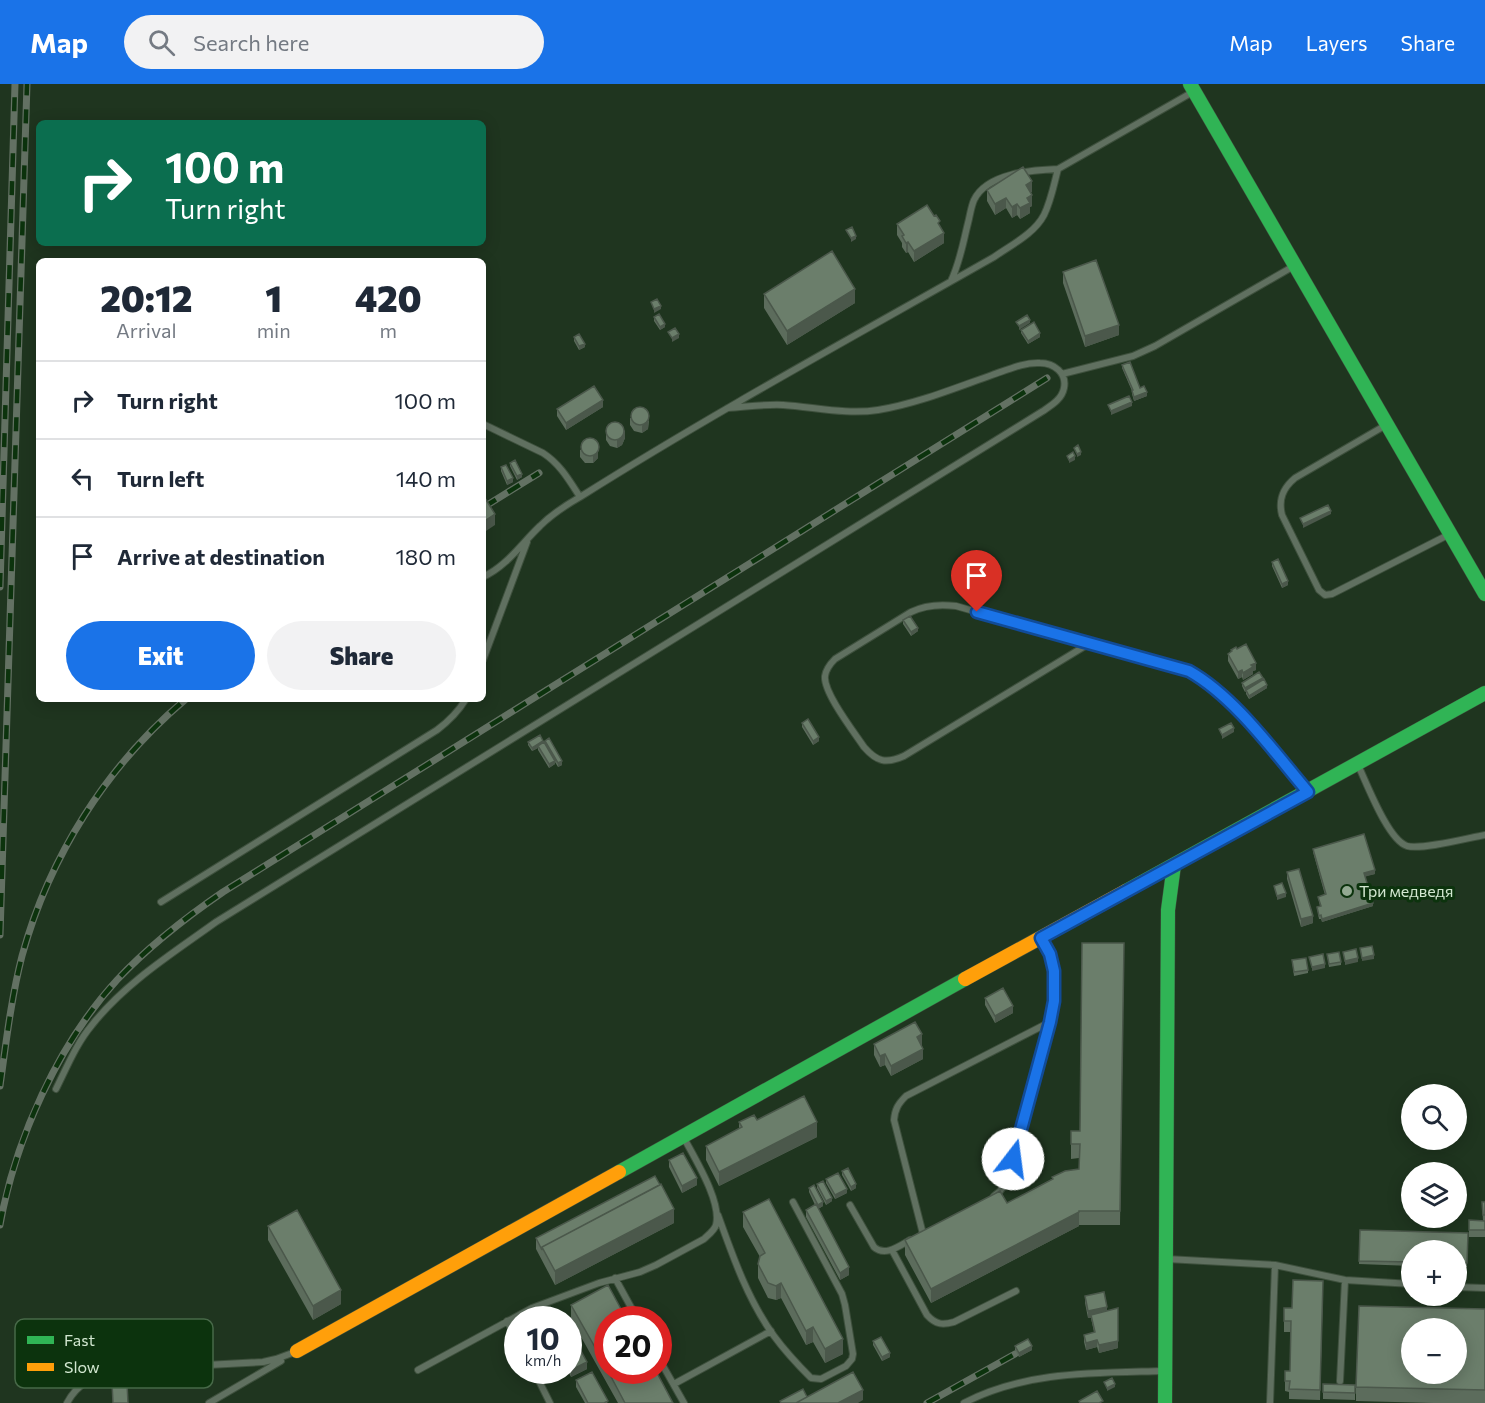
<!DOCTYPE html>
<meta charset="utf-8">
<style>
body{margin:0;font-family:Commissioner,sans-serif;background:#f2f2f3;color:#1f2937;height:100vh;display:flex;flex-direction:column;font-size:22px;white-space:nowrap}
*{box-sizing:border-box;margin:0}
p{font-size:20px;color:#747a83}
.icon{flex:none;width:33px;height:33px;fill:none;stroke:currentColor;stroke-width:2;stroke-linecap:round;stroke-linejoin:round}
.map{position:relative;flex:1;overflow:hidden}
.panel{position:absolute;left:36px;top:174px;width:450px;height:444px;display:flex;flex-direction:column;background:#fff;border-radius:9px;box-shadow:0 3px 15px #0003}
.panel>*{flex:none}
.guide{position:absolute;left:36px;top:36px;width:450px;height:126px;border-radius:9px;box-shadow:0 3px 15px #0003;background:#0b6e4f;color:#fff;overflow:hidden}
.fabs{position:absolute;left:1401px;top:1000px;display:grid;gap:12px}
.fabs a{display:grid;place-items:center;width:66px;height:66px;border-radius:50%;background:#fff;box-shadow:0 3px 15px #0003;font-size:30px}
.speed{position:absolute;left:504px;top:1222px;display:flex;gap:12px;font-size:30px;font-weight:700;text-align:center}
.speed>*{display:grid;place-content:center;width:78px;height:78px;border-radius:50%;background:#fff;box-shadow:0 3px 15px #0003;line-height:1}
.speed small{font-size:15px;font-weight:400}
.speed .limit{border:9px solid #d22;background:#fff;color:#111}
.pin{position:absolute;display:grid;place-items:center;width:51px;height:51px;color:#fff;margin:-62px -26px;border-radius:50% 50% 50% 0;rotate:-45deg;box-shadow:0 0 6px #0007}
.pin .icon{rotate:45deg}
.me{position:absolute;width:66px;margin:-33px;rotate:15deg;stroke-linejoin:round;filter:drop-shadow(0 0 4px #0008)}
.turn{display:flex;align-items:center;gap:21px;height:126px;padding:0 30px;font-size:27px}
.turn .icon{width:78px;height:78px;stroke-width:2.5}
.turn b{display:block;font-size:42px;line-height:51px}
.eta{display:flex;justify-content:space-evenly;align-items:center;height:102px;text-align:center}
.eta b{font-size:36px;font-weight:800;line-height:42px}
.primary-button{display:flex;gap:12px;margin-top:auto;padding:12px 30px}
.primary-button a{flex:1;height:69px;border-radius:36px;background:#1a73e8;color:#fff;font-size:24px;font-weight:800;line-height:69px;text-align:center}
.primary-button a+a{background:#f2f2f3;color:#1f2937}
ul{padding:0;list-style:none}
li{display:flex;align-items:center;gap:18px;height:78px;padding:0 30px;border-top:2px solid #e0e1e3}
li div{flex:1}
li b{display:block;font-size:22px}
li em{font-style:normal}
header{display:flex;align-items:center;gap:36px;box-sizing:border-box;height:84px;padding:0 30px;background:#1a73e8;color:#fff}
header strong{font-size:28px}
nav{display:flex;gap:33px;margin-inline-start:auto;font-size:21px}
.search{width:420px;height:54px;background:#f2f2f3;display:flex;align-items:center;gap:15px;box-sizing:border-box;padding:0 21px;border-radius:33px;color:#747a83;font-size:22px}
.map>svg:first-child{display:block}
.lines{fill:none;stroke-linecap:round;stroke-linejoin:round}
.lane-casing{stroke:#3e503d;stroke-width:8}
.fast-casing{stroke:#3e503d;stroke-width:15}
.slow-casing{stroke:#3e503d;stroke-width:15}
.lane{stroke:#607060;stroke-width:6}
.fast{stroke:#30b455;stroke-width:14}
.slow{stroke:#ff9f0a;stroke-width:14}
.rail-casing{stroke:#637163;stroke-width:7}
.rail{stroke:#0c330d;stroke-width:4.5;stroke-dasharray:14;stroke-linecap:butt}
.wall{fill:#5c6c5c}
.shaded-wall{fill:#4b584b}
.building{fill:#6b7e6b;stroke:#4b584b;stroke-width:1.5;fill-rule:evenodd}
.route-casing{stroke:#114b97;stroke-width:15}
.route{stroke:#1a73e8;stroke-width:10}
.poi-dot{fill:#93a992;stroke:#0c330d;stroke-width:2}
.labels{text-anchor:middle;stroke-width:6;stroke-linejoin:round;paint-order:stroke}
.poi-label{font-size:16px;fill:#d2e7d0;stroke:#0c330d;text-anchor:start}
.key{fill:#0c330d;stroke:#476948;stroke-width:1.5}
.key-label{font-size:16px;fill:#d2e7d0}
</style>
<header>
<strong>Map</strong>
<div class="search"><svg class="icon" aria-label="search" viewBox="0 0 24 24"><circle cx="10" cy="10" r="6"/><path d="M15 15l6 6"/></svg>Search here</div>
<nav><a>Map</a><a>Layers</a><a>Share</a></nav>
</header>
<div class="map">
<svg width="1485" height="1319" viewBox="0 0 1485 1319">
<rect width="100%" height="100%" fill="#1f351f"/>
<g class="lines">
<g class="lane-casing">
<path id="lane" d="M951,197C960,178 963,159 968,139C970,131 971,123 974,116C987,89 1032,86 1058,85
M1062,290L1133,272L1155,262L1294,182
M483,340L543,369C560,380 569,396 580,413
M1386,341L1295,394C1283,404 1278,415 1282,431L1319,506L1325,511L1332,510L1448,451
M483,493C507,482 521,460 540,442C552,430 566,421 580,413C715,328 855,252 994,173C1011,161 1034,150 1044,131C1051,117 1054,100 1058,85L1191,9
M1090,559L904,672C886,680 877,678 864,663C854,648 823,608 825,592C826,585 830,580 835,575L911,528C925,521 940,520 956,522L1189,587C1234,612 1273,666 1306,705
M483,576L527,458
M1358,681C1367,700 1388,756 1407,762C1422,766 1468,754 1485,751
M161,818L437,646C449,637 458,628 466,615
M56,1005C67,983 76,960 92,941C125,899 173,869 216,838L1043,327C1052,321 1062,315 1064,304C1067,289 1054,279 1040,279C1024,278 1007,286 992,291C955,304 916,320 878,326C847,331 814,323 783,321C765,320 746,323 728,324
M994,1112L1000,1107L1007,1098L1050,938L1054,917V887L1050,870L1042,854
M850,1121L874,1163C885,1173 899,1162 910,1156
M718,1131C733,1173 748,1216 774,1252C785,1267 798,1281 811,1294L821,1295L846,1282L852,1275L853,1270L845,1221L842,1210L793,1118
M923,1150L894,1036C895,1025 898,1020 906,1012L1050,938
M892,1166L927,1231C936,1241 943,1241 954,1238L1016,1207
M1167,1175L1275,1181L1345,1196L1412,1200
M615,1194L638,1236
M1456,1203L1485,1204
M507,1237L518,1257
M658,1273L684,1319
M418,1286L532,1224L599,1199L640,1188L656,1181L704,1155C708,1151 714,1147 716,1141C722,1118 695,1075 684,1054
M534,1287L550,1319
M1340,1297L1345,1196
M674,1300L771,1247
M67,1319C77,1300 93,1292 114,1286L263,1278L276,1275L295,1268
M209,1319L281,1277
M964,1319C1025,1287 1095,1289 1163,1287
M1270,1319L1275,1181"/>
</g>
<g class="fast-casing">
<path id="fast" d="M1190,0L1485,510
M1126,807L1485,609
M619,1088L965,895
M1165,1319L1168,826L1174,781"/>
</g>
<g class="slow-casing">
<path id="slow" d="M965,895L1126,807
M297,1267L619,1088"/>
</g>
<use href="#lane" class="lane"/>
<use href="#fast" class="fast"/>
<use href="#slow" class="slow"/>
<g class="rail-casing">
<path id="rail" d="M484,423L539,389
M0,503L15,0
M0,851L27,0
M0,1002C6,959 11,915 22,872C49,773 107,681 186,615
M0,1141C15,1056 58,960 117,896C149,862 185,834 223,808L1047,294
M927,1319L1015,1270"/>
</g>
<use href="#rail" class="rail"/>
</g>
<path class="wall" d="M987,106L1032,108H1031L1032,122L1030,123V129L1020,135L1017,131L1012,134L1006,124L995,131L987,117Z
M897,140L940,142L944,159L914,178L908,168L906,169L902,163V159L897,151Z
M1063,188L1119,251L1085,263L1063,199Z
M764,210L855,219L787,261L764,224Z
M654,233L665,243L660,246L654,237Z
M1021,246L1040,253L1028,260L1021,249Z
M574,253L585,263L579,266L574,257Z
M1122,281L1140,304L1147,312L1134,317L1132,310V307L1122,284Z
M603,323L566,346L557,332V325Z
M630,334L649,337L648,345L642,349L634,347L630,341Z
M606,348L625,354L622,361L617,364L610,362L606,356Z
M598,359V374L593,379H585L580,373V366Z
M510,379L522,393L517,396L510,382Z
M501,383L513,398L507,401L501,387Z
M1272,478L1288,501L1282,504L1272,482Z
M903,536L918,547L911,552L903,540Z
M1231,566L1256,586L1253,587V590L1243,596L1242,593L1238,595L1228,577V570L1231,568Z
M1263,596L1267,604L1249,615L1246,610V607L1245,608L1242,602V599Z
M802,639L819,657L813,661L802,643Z
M545,657L562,681L558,683L555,678V680L549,684L538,666V664L532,667L528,661V658L545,659Z
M1313,765L1375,790L1365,792L1373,822L1322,838L1321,835H1319L1317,823L1320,822L1318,813L1325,811L1313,768Z
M1287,788L1313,839L1301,843L1287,795Z
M1124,859L1120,1141H1079V1142L931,1219L905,1171V1156L1007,1119L1052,1095V1093L1079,1085V1074L1071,1075V1047H1080Z
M1327,870L1341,878V881L1329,883Z
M1292,876L1308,886V889L1294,892Z
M985,914L1013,929L995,939L985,921Z
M874,960L922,961L921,962L923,975L891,992L885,981L880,983L874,971Z
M739,1038L817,1053L719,1102L706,1076V1062L739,1045Z
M669,1076L697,1101L682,1109L669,1083Z
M842,1087L856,1104L851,1107L842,1091Z
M826,1095L847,1109L835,1115L826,1099Z
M817,1100L832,1117L826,1121L817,1104Z
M809,1104L823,1122L818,1125L849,1191L840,1196L806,1133V1126L815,1121L809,1108Z
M1482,1118H1485V1153H1469V1136L1483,1137Z
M743,1128L843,1270L825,1279L813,1258L806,1261L781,1214L776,1216L768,1214L758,1194V1180L760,1173L743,1143Z
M674,1139L555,1201L536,1165V1154Z
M268,1142L341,1220L313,1236L268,1156Z
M1360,1146L1468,1149L1467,1183H1456V1167H1412V1182L1359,1180Z
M1323,1207L1320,1316L1289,1315V1308L1285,1307V1297L1290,1287L1291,1248H1284V1237L1292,1224Z
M1085,1212L1107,1227L1118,1264L1099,1269L1097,1263L1086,1266L1084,1258V1251L1094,1248L1091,1234H1088L1085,1219Z
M571,1221L673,1319H618L571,1235Z
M1485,1225V1319H1433L1356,1317V1303Z
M568,1243L587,1285L571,1293L568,1287Z
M873,1257L890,1273L882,1277L873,1261Z
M1015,1262L1032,1266L1019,1273L1015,1266Z
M576,1296L608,1319H585L576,1303Z
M1323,1300L1355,1301V1316L1323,1315Z"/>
<path class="shaded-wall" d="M1032,97V108L1026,111V101Z
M1032,111V122L1030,123V129L1020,135V124L1027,114Z
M1006,114V124L995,131V120Z
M1017,120V131L1012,134V123Z
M944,149V159L914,178V167Z
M856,152V155L851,158V154Z
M908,158V168L906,169V159Z
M855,205V219L787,261V247Z
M661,222V225L654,229V225Z
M1030,236V239L1019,246V242Z
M665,240V243L660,246V243Z
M1119,241V251L1085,263V252Z
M1040,249V253L1028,260V257Z
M679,250V254L672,258V254Z
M585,260V263L579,266V262Z
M1147,308V312L1134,317V313Z
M603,316V323L566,346V339Z
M1132,318V322L1111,331V327Z
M649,330L648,345L642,349V342Z
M625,346V354L622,361L617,364V356Z
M598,367V374L593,379V372Z
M1081,368V371L1077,373V370Z
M1075,372V376L1069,379V376Z
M522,390V393L517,396V392Z
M513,394V398L507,401V397Z
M1331,427V430L1303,444V440Z
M495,430V441L483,449V438Z
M1288,497V501L1282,504V500Z
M918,544V547L911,552V548Z
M1256,579V586L1253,587V590L1243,596V589L1251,581Z
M1242,586V593L1238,595V588Z
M1263,594V598L1245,608V604Z
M1267,601V604L1249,615V612Z
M1234,644V648L1222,655V651Z
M819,653V657L813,661V657Z
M543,657V661L538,662V664L532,667V664Z
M555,677V680L549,684V680Z
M562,677V681L558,683V679Z
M1375,786V790L1364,793V789Z
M1286,809V813L1277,816V812Z
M1373,819V822L1322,838V835Z
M1313,832V839L1301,843V835Z
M1374,871V875L1362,877V874Z
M1358,874V878L1345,881V877Z
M1325,880V884L1312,887V883Z
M1013,922V929L995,939V932Z
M922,950V961L917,964V953Z
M923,965V975L891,992V982Z
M885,970V981L880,983V972Z
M817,1038V1053L719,1102V1088Z
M697,1094V1101L682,1109V1102Z
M856,1100V1104L851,1107V1103Z
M847,1105V1109L835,1115V1111Z
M832,1114V1117L826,1121V1117Z
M823,1118V1122L818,1125V1121Z
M674,1125V1139L555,1201V1187Z
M1079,1128V1142L931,1219V1205Z
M849,1183V1191L840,1196V1189Z
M781,1199V1214L776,1216V1202Z
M341,1206V1220L313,1236V1222Z
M1107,1223V1230L1091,1231V1234H1088V1227Z
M1118,1224V1264L1099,1269V1261Z
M813,1243V1258L806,1261V1247Z
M843,1255V1270L825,1279V1265Z
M1097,1256V1263L1086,1266V1259Z
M1032,1262V1266L1019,1273V1269Z
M890,1269V1273L882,1277V1273Z
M587,1278V1285L571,1293V1286Z
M1115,1300V1303L1107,1307V1304Z
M863,1306V1316L858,1319H838Z"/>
<path class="building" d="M1023,83L1032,97L1026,101L1032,111L1027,114L1030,119L1020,124L1017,120L1012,123L1006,114L995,120L987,106Z
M927,121L934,132L936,131L940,137L938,139L944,149L914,167L908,158L906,159L902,152L904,151L897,140Z
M852,143L856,152L851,154L846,146Z
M832,167L855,205L787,247L764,210Z
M1096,176L1119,241L1085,252L1063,188Z
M657,215L661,222L654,225L651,218Z
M659,230L665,240L660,243L654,233Z
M1027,231L1030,236L1019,242L1016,238Z
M1034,238L1040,249L1028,257L1021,246Z
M675,244L679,250L672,254L668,248Z
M579,250L585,260L579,262L574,253Z
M1130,278L1140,304L1144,302L1147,308L1134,313L1132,307L1133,306L1122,281Z
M594,302L603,316L566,339L557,325Z
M1129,312L1132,318L1111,327L1108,321Z
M631 332a9 9 0 1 1 18 0a9 9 0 1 1-18 0Z
M606 347a9 9 0 1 1 18 0a9 9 0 1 1-18 0Z
M581 363a9 9 0 1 1 18 0a9 9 0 1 1-18 0Z
M1078,361L1081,368L1077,370L1074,364Z
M1073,368L1075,372L1069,376L1067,372Z
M515,376L522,390L517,392L510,379Z
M506,381L513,394L507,397L501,383Z
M483,411L495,430L483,438Z
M1328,421L1331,427L1303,440L1300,434Z
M1278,475L1288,497L1282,500L1272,478Z
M910,532L918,544L911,548L903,536Z
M1246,560L1256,579L1251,581L1253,583L1243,589L1242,586L1238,588L1228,570L1232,567L1231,566L1236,563L1237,565Z
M1259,588L1263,594L1245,604L1242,599Z
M1264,595L1267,601L1249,612L1246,606Z
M808,635L819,653L813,657L802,639Z
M1231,639L1234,644L1222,651L1219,645Z
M540,651L543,657L532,664L528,658Z
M549,654L562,677L558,679L545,657Z
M544,658L555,677L549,680L538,662Z
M1364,750L1375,786L1364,789L1373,819L1322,835L1321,831L1319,832L1317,823L1321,822L1318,813L1326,810L1313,765Z
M1299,785L1313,832L1301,835L1287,788Z
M1282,799L1286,809L1277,812L1274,802Z
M1082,859H1124L1120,1127H1079V1128L931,1205L905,1156L1000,1107L1007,1119L1053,1095L1052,1093L1065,1087L1079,1085L1080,1060H1071V1047H1080Z
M1372,862L1374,871L1362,874L1360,864Z
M1356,865L1358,874L1345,877L1343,868Z
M1339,868L1341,878L1329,880L1327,870Z
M1323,870L1325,880L1312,883L1309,873Z
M1306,874L1308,886L1294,888L1292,876Z
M1003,904L1013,922L995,932L985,914Z
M915,938L922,950L917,953L923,965L891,982L885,970L880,972L874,960Z
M804,1012L817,1038L719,1088L706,1062L742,1043L739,1038L754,1031L757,1036Z
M683,1069L697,1094L682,1102L669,1076Z
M848,1084L856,1100L851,1103L842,1087Z
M838,1089L847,1105L835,1111L826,1095Z
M655,1092L660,1101L542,1163V1166L536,1154Z
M823,1097L832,1114L826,1117L817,1100Z
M661,1100L674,1125L555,1187L542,1163Z
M814,1101L823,1118L818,1121L809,1104Z
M769,1115L843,1255L825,1265L813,1243L806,1247L781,1199L776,1202L768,1199L758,1180L760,1172L765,1169L743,1128Z
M1482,1118H1485V1131H1483Z
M816,1120L849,1183L840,1189L806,1126Z
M297,1126L341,1206L313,1222L268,1142Z
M1469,1136L1485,1137V1146H1469Z
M1360,1146L1468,1149L1467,1179H1456V1167H1412V1178L1359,1177Z
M1293,1196L1323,1197L1320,1306L1289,1305L1290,1297H1285V1287H1290L1291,1237H1284V1224H1292Z
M608,1201L627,1236H608V1286L571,1221Z
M1104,1208L1107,1223L1088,1227L1085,1212Z
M1359,1222L1485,1225V1306L1356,1303ZM1412,1245H1456V1290H1412Z
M1118,1224V1257L1099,1261L1097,1256L1086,1259L1084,1251L1095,1248L1091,1231Z
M568,1243L587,1278L571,1286L568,1281Z
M881,1253L890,1269L882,1273L873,1257Z
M1028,1255L1032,1262L1019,1269L1015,1262Z
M608,1287H656L673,1319H625Z
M592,1288L608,1317L604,1319H588L576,1296Z
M853,1288L863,1306L838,1319H796Z
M1112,1294L1115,1300L1107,1304L1104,1298Z
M112,1299H127L128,1319H113Z
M1323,1300L1355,1301V1309L1323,1308Z
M803,1305L807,1313L796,1319H781L780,1317Z
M1097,1307L1103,1317L1099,1319H1080L1079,1317Z"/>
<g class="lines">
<g class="route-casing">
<path id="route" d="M977,528L1189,587C1235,613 1274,668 1308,708L1041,854L1050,870L1054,887V917L1050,938L1013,1075"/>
</g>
<use href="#route" class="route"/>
</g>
<circle class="poi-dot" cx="1347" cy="807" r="6"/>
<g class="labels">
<g class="poi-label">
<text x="1359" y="813">Три медведя</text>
</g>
</g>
<rect x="15" y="1235" width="198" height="69" rx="9" class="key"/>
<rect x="27" y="1252" width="27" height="8" fill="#30b455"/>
<rect x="27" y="1279" width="27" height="8" fill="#ff9f0a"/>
<g class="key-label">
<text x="64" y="1262">Fast</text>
<text x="64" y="1289">Slow</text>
</g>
</svg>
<div class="fabs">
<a><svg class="icon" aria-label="search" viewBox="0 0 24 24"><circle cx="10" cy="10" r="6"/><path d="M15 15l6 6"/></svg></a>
<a><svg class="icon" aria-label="layers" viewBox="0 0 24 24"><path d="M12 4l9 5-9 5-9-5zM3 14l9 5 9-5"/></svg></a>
<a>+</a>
<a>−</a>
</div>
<div class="speed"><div>10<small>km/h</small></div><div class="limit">20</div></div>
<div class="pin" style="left:977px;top:528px;background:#d93025"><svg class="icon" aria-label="arrive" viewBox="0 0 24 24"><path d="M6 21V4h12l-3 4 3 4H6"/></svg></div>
<svg class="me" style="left:1013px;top:1075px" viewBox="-20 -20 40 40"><circle r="19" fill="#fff"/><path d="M0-13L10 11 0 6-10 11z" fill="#1a73e8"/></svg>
<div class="guide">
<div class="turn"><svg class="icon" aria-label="right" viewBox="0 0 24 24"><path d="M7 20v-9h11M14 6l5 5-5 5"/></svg><div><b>100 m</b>Turn right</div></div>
</div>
<section class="panel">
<div class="eta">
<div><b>20:12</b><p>Arrival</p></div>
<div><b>1</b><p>min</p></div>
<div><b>420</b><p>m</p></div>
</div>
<ul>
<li><svg class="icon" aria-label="right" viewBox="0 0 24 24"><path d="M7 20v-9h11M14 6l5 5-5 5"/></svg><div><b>Turn right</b></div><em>100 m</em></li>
<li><svg class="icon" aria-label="left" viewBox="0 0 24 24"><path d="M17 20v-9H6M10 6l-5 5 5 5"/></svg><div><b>Turn left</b></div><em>140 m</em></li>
<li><svg class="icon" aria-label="arrive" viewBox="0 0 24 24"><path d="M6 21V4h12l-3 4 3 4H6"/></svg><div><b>Arrive at destination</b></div><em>180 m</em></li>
</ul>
<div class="primary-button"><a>Exit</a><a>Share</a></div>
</section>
</div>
